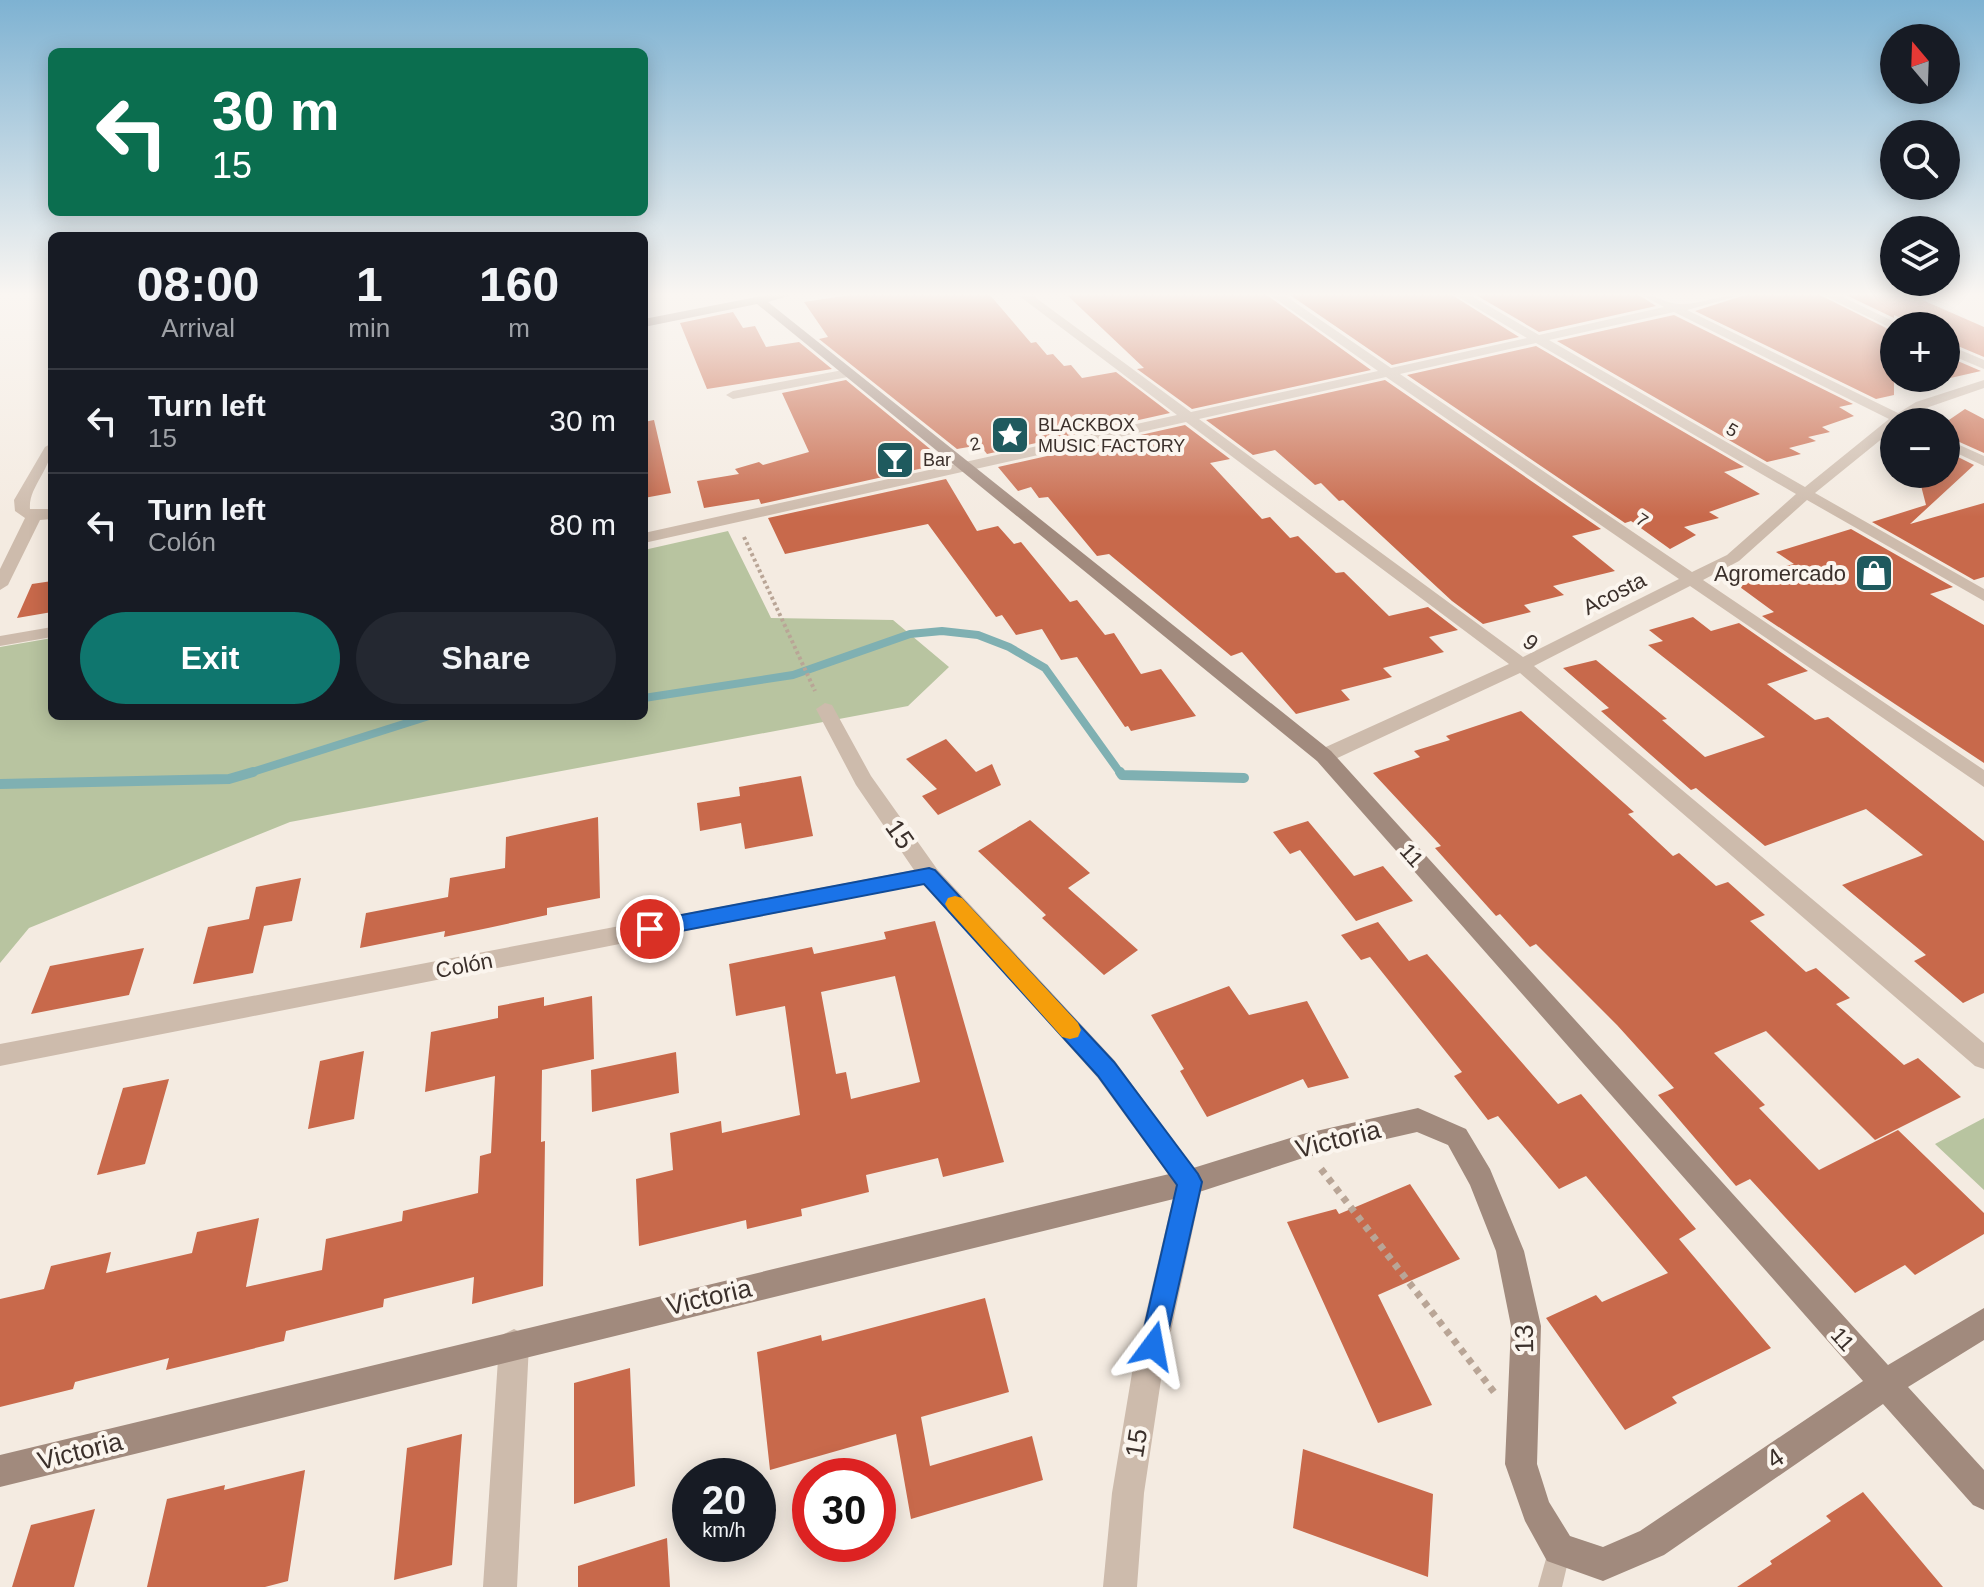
<!DOCTYPE html>
<meta charset="utf-8">
<style>
body{margin:0;font-family:Arial,sans-serif;background:#242831;color:#f1f3f6;height:100vh;display:flex;flex-direction:column;font-size:30px;white-space:nowrap}
*{box-sizing:border-box;margin:0}
p{font-size:26px;color:#9ea1a6}
.icon{flex:none;width:44px;height:44px;fill:none;stroke:currentColor;stroke-width:2;stroke-linecap:round;stroke-linejoin:round}
.map{position:relative;flex:1;overflow:hidden}
.sheet{position:absolute;left:48px;top:232px;width:600px;height:488px;display:flex;flex-direction:column;background:#171b24;border-radius:12px;box-shadow:0 4px 20px #0003}
.sheet>*{flex:none}
.hud{position:absolute;left:48px;top:48px;width:600px;height:168px;border-radius:12px;box-shadow:0 4px 20px #0003;background:#0b6e4f;color:#fff;overflow:hidden}
.needle{width:52px;rotate:341deg}
.controls{position:absolute;left:1880px;top:24px;display:grid;gap:16px}
.controls a{display:grid;place-items:center;width:80px;height:80px;border-radius:50%;background:#171b24;box-shadow:0 4px 20px #0003;font-size:40px}
.speed{position:absolute;left:672px;top:1458px;display:flex;gap:16px;font-size:40px;font-weight:700;text-align:center}
.speed>*{display:grid;place-content:center;width:104px;height:104px;border-radius:50%;background:#171b24;box-shadow:0 4px 20px #0003;line-height:1}
.speed small{font-size:20px;font-weight:400}
.speed .limit{border:12px solid #d22;background:#fff;color:#111}
.pin{position:absolute;display:grid;place-items:center;width:68px;height:68px;color:#fff;margin:-34px;border:4px solid #fff;border-radius:50%;box-shadow:0 2px 8px #0007}
.me{position:absolute;width:88px;margin:-44px;rotate:13deg;stroke-linejoin:round;filter:drop-shadow(0 0 6px #0008)}
.turn{display:flex;align-items:center;gap:28px;height:168px;padding:0 32px;font-size:36px}
.turn .icon{width:104px;height:104px;stroke-width:2.5}
.turn b{display:block;font-size:56px;line-height:68px}
.eta{display:flex;justify-content:space-evenly;align-items:center;height:136px;text-align:center}
.eta b{font-size:48px;font-weight:800;line-height:56px}
.cta{display:flex;gap:16px;margin-top:auto;padding:16px 32px}
.cta a{flex:1;height:92px;border-radius:48px;background:#0f766e;color:#fff;font-size:32px;font-weight:800;line-height:92px;text-align:center}
.cta a+a{background:#242831;color:#f1f3f6}
ul{padding:0;list-style:none}
li{display:flex;align-items:center;gap:24px;height:104px;padding:0 32px;border-top:2px solid #363941}
li div{flex:1}
li b{display:block;font-size:30px}
li em{font-style:normal}
.map>svg:first-child{display:block}
.green{fill:#b8c4a0}
.lines{fill:none;stroke-linecap:round;stroke-linejoin:round}
.stream-far1{stroke:#7fb0b2;stroke-width:8}
.stream{stroke:#7fb0b2;stroke-width:10}
.building{fill:#c8694b;fill-rule:evenodd}
.path-far1{stroke:#b9a596;stroke-width:4;stroke-dasharray:3 3;stroke-linecap:butt}
.path{stroke:#b9a596;stroke-width:7;stroke-dasharray:6 6;stroke-linecap:butt}
.lane{fill:#cdbbac;fill-rule:evenodd}
.street{fill:#cdbbac;fill-rule:evenodd}
.secondary{fill:#a18a7d;fill-rule:evenodd}
.route{fill:#1a73e8;stroke:#114b97;stroke-width:2}
.slow{fill:#f59e0b}
.labels{text-anchor:middle;stroke-width:8;stroke-linejoin:round;paint-order:stroke}
.far-poi-label{font-size:18px;fill:#3b302b;stroke:#fbf5ee;text-anchor:start}
.far-street-label{font-size:18px;fill:#3b302b;stroke:#fbf5ee}
.poi-label{font-size:22px;fill:#3b302b;stroke:#fbf5ee;text-anchor:end}
.street-label{font-size:22px;fill:#3b302b;stroke:#fbf5ee}
.near-street-label{font-size:26px;fill:#3b302b;stroke:#fbf5ee}
</style>
<div class="map">
<svg width="1984" height="1587" viewBox="0 0 1984 1587">
<rect width="100%" height="100%" fill="#f4ebe1"/>
<path class="green" d="M728,531L771,618L893,620L949,667L908,706L290,822L29,928L0,963V647L52,638V716H644V550Z
M1984,1118V1190L1935,1144Z"/>
<g class="lines">
<path class="stream-far1" d="M644,698L793,675L910,634L942,631L978,635L1009,647L1045,668L1121,774
M246,774L429,716"/>
<path class="stream" d="M1120,772L1122,775L1244,778
M0,784L229,779L253,772"/>
</g>
<path class="building" d="M850,295H990L1031,343L1036,342L1047,355L1053,354L1064,366L1071,365L1082,378L1116,372L1170,413L987,454L980,445L957,449L819,339L828,337L804,302Z
M1067,295H1267L1371,370L1192,409L1137,369L1144,368Z
M1290,295H1452L1519,337L1392,365Z
M1476,295H1639L1656,306L1539,332Z
M1745,295H1820L1894,332V395L1876,399L1695,311Z
M1846,295H1911L1984,327V357L1946,341V326H1918L1894,315V318Z
M733,312L743,328L755,326L766,347L799,342L832,369L707,389L680,323Z
M1674,315L1853,404L1839,407L1854,416L1822,427L1830,432L1808,437L1816,441L1789,448L1801,454L1767,462L1557,341Z
M1536,346L1744,467L1724,472L1760,494L1709,512L1719,518L1684,527L1696,535L1670,549L1631,521L1625,523L1407,375Z
M1946,356L1981,371L1946,379Z
M846,380L935,453L931,454L937,465L761,504L759,499L704,508L697,481L739,474L735,469L759,462L763,465L809,452L782,393Z
M1385,380L1601,529L1572,536L1615,571L1553,586L1564,595L1524,605L1531,612L1483,624L1452,601L1343,500L1339,501L1321,483L1315,485L1275,450L1253,455L1206,420Z
M1965,409L1984,419V453L1946,436V422Z
M654,420L671,493L644,498V422Z
M1185,425L1230,459L1210,463L1262,519L1270,517L1290,538L1298,536L1336,573L1344,572L1389,616L1428,607L1458,630L1429,637L1444,652L1383,668L1392,677L1341,690L1350,700L1296,714L1242,652L1231,656L1109,554L1097,556L1048,497L1039,498L1031,487L1018,491L998,467Z
M1946,451L1974,465L1910,524L1984,503V577L1974,580L1872,522L1926,505L1918,474H1946Z
M946,479L977,531L998,526L1014,544L1021,542L1070,602L1077,600L1105,635L1114,633L1141,674L1161,669L1196,716L1131,731L1128,726L1125,727L1077,657L1061,660L1042,629L1016,635L1002,615L996,617L928,524L785,554L768,518Z
M1851,529L1953,587L1930,594L1984,625V763L1762,616L1774,612L1729,579L1794,564L1776,552Z
M52,581V612L17,618L32,584Z
M1693,617L1711,631L1739,623L1808,671L1767,684L1815,720L1828,717L1984,841V993L1963,1003L1914,961L1926,955L1842,885L1923,855L1866,809L1765,846L1696,788L1691,790L1635,741L1601,711L1609,708L1563,668L1596,660L1667,719L1662,720L1705,757L1765,737L1648,645L1663,641L1649,630Z
M1521,711L1634,812L1628,814L1673,856L1679,853L1716,886L1728,882L1765,915L1750,921L1806,972L1816,968L1850,998L1836,1004L1904,1065L1918,1058L1961,1097L1875,1140L1766,1031L1714,1053L1765,1105L1759,1108L1819,1170L1898,1130L1984,1213V1234L1915,1275L1905,1265L1855,1293L1750,1179L1736,1186L1658,1095L1674,1088L1617,1025L1536,944L1530,947L1500,914L1496,916L1435,848L1441,846L1373,773L1420,757L1414,751L1450,740L1446,736Z
M946,739L976,772L992,764L1001,785L938,815L922,796L937,789L906,759Z
M801,776L813,836L745,849L741,823L700,831L697,803L740,796L739,787Z
M598,817L600,898L547,908V915L488,928L444,937L445,931L360,948L366,913L448,897L450,878L505,868L506,837Z
M1030,820L1090,873L1068,888L1138,950L1104,975L1042,918L1046,915L978,851Z
M1308,821L1354,876L1383,866L1413,901L1356,921L1300,850L1290,854L1273,832Z
M301,878L292,921L264,926L253,973L193,984L208,927L249,919L256,887Z
M935,921L1004,1162L943,1177L938,1158L866,1175L869,1192L801,1209L802,1216L747,1229L746,1220L639,1246L636,1179L673,1170L670,1133L721,1121L722,1133L800,1115L785,1006L736,1016L729,964L812,947L814,954L886,939L884,932ZM895,976L920,1082L851,1099L846,1072L836,1074L821,992Z
M1378,922L1409,961L1427,954L1558,1104L1581,1094L1696,1229L1679,1239L1771,1348L1672,1397L1677,1403L1625,1430L1546,1318L1596,1295L1602,1302L1668,1273L1586,1176L1559,1189L1498,1116L1488,1120L1454,1076L1462,1072L1370,957L1361,960L1341,935Z
M144,948L129,995L31,1014L50,966Z
M1229,986L1249,1015L1307,1001L1349,1078L1308,1088L1303,1079L1207,1117L1180,1071L1184,1069L1151,1015Z
M592,996L594,1059L542,1070L541,1142L545,1141L543,1286L472,1304L474,1277L384,1299L383,1307L286,1331L284,1341L166,1370L169,1358L75,1382L73,1389L0,1407V1299L44,1289L51,1266L111,1252L106,1273L192,1253L197,1232L259,1218L246,1287L322,1270L326,1239L402,1221L403,1211L478,1193L480,1156L491,1153L495,1076L425,1092L431,1032L498,1018V1006L544,997V1006Z
M364,1051L354,1119L308,1129L320,1061Z
M676,1052L679,1093L592,1112L591,1070Z
M169,1079L145,1164L97,1175L123,1088Z
M1410,1184L1460,1259L1378,1295L1432,1405L1378,1423L1287,1222L1336,1209L1339,1214Z
M985,1298L1009,1392L921,1417L930,1466L1032,1436L1043,1480L911,1519L896,1434L770,1470L757,1352L821,1335L822,1341Z
M630,1368L635,1486L574,1504V1383Z
M462,1434L452,1565L394,1580L407,1448Z
M1303,1449L1433,1494L1428,1577L1293,1528Z
M305,1470L288,1581L265,1587H147L167,1499L225,1485L224,1490Z
M1863,1492L1943,1587H1737L1772,1564L1770,1561L1831,1521L1826,1516Z
M95,1509L74,1587H12L31,1525Z
M667,1538L670,1587H578V1566Z"/>
<g class="lines">
<path class="path-far1" d="M744,537L815,691"/>
<path class="path" d="M1321,1169L1494,1392"/>
<path class="lane" d="M1559,1537L1567,1541L1571,1549L1562,1587H1538L1551,1541Z"/>
<path class="street" d="M1018,295H1032L1191,412L1378,371L1270,295H1284L1391,368L1527,338L1455,295H1470L1539,335L1664,307L1642,295C1657,295 1667,304 1679,304C1697,305 1720,295 1742,295L1687,310L1898,413L1916,402L1984,380V388L1926,408L1909,419L1912,422H1894V429L1815,493L1984,589V601L1807,500L1739,561L1703,580L1984,770V787L1690,586L1534,666L1984,1043V1069L1975,1066L1520,673L1331,761H1317L1314,756L1317,751L1509,664L1186,422L644,543V533L1177,415ZM1674,312L1889,419L1805,487L1549,340ZM1536,343L1796,494L1727,555L1692,572L1400,374ZM1386,377L1679,579L1523,657L1199,419Z
M1823,295H1839L1903,326L1893,329Z
M1946,344L1984,360V369L1946,353Z
M848,369L853,370V376L733,399L726,395L733,391Z
M1946,439L1984,456V466L1946,448Z
M52,443C52,470 28,487 30,509H52V519L40,520L8,585L0,590V569L25,518L15,511L14,500L45,447Z
M52,627V637L0,646V636Z
M825,703L832,705L871,776L937,869L1115,1061L1203,1182L1162,1373L1144,1493L1137,1587H1103L1112,1493L1132,1373L1176,1185L1097,1077L924,884L0,1066V1044L914,870L856,785L816,709Z
M514,1329L524,1334L529,1344L517,1587H483L499,1344L504,1334Z"/>
<path class="secondary" d="M791,295L768,302L1331,751L1888,1365L1984,1308V1340L1908,1387L1984,1470V1510L1973,1505L1883,1404L1664,1555L1603,1581L1547,1561L1525,1521L1505,1464L1511,1326L1496,1251L1470,1185L1448,1145L1417,1132L1303,1158L1190,1195L0,1487V1455L1190,1169L1303,1134L1418,1108L1466,1129L1490,1169L1524,1251L1541,1326L1537,1464L1549,1502L1570,1536L1603,1547L1640,1531L1863,1381L1317,761L757,304L644,327V319L767,295Z"/>
</g>
<linearGradient id="sky" x2="0" y2="1"><stop stop-color="#7eb2d2"/><stop offset="0.57" stop-color="#faf6f2"/><stop offset="1" stop-color="#faf6f2" stop-opacity="0"/></linearGradient>
<rect width="1984" height="517" fill="url(#sky)"/>
<path class="route" d="M929,868L935,870L1114,1062L1198,1174L1202,1182L1163,1355L1153,1359L1144,1355L1140,1346L1177,1185L1098,1076L924,884L650,937L643,935L640,929L643,923L650,921Z"/>
<path class="slow" d="M955,896L962,898L1078,1023L1081,1030L1078,1037L1070,1039L1062,1037L948,909L945,904L948,898Z"/>
<defs>
<g id="sight-square" transform="scale(2)"><rect x="-9" y="-9" width="18" height="18" rx="4" fill="#1f5a5e" stroke="#fbf5ee"/><path d="M0-6L1.8-2.2L6-1.7L2.9 1.2L3.7 5.4L0 3.3L-3.7 5.4L-2.9 1.2L-6-1.7L-1.8-2.2Z" fill="#fff"/></g>
<g id="bar-square" transform="scale(2)"><rect x="-9" y="-9" width="18" height="18" rx="4" fill="#1f5a5e" stroke="#fbf5ee"/><path d="M-6-5H6L.8 .8V4.5H3.5V6h-7V4.5H-.8V.8Z" fill="#fff"/></g>
<g id="shop-square" transform="scale(2)"><rect x="-9" y="-9" width="18" height="18" rx="4" fill="#1f5a5e" stroke="#fbf5ee"/><path d="M-5-2.5h2.3a2.7 3.5 0 0 1 5.4 0H5L5.5 6h-11ZM-1.5-2.5h3a1.5 2.3 0 0 0-3 0Z" fill="#fff"/></g>
</defs>
<g fill-rule="evenodd">
<use href="#sight-square" x="1010" y="435"/>
<use href="#bar-square" x="895" y="460"/>
<use href="#shop-square" x="1874" y="573"/>
</g>
<g class="labels">
<g class="far-poi-label">
<text x="1038" y="431">BLACKBOX<tspan x="1038" dy="21">MUSIC FACTORY</tspan></text>
<text x="923" y="466">Bar</text>
</g>
<g class="far-street-label">
<text transform="translate(1732 430) rotate(30)" y="6">5</text>
<text transform="translate(975 444) rotate(-13)" y="6">2</text>
<text transform="translate(1642 520) rotate(34)" y="6">7</text>
</g>
<g class="poi-label">
<text x="1846" y="581">Agromercado</text>
</g>
<g class="street-label">
<text transform="translate(1614 593) rotate(-27)" y="8">Acosta</text>
<text transform="translate(1531 642) rotate(38)" y="8">9</text>
<text transform="translate(1412 855) rotate(48)" y="8">11</text>
<text transform="translate(464 965) rotate(-11)" y="8">Colón</text>
<text transform="translate(1843 1339) rotate(48)" y="8">11</text>
</g>
<g class="near-street-label">
<text transform="translate(900 834) rotate(55)" y="9">15</text>
<text transform="translate(1338 1139) rotate(-14)" y="9">Victoria</text>
<text transform="translate(709 1297) rotate(-13)" y="9">Victoria</text>
<text transform="translate(1524 1339) rotate(-91)" y="9">13</text>
<text transform="translate(1136 1443) rotate(-81)" y="9">15</text>
<text transform="translate(80 1451) rotate(-14)" y="9">Victoria</text>
<text transform="translate(1775 1458) rotate(-34)" y="9">4</text>
</g>
</g>
</svg>
<div class="controls">
<a><svg class="needle" viewBox="-14 -14 28 28"><path d="M0-13l5 13h-10z" fill="#e53935"/><path d="M0 13l5-13h-10z" fill="#9ea1a6"/></svg></a>
<a><svg class="icon" aria-label="search" viewBox="0 0 24 24"><circle cx="10" cy="10" r="6"/><path d="M15 15l6 6"/></svg></a>
<a><svg class="icon" aria-label="layers" viewBox="0 0 24 24"><path d="M12 4l9 5-9 5-9-5zM3 14l9 5 9-5"/></svg></a>
<a>+</a>
<a>−</a>
</div>
<div class="speed"><div>20<small>km/h</small></div><div class="limit">30</div></div>
<div class="pin" style="left:650px;top:929px;background:#d93025"><svg class="icon" aria-label="arrive" viewBox="0 0 24 24"><path d="M6 21V4h12l-3 4 3 4H6"/></svg></div>
<svg class="me" style="left:1153px;top:1346px" viewBox="-20 -20 40 40"><path d="M0-17L14 15 0 8-14 15z" fill="#1a73e8" stroke="#fff" stroke-width="4"/></svg>
<div class="hud">
<div class="turn"><svg class="icon" aria-label="left" viewBox="0 0 24 24"><path d="M17 20v-9H6M10 6l-5 5 5 5"/></svg><div><b>30 m</b>15</div></div>
</div>
<section class="sheet">
<div class="eta">
<div><b>08:00</b><p>Arrival</p></div>
<div><b>1</b><p>min</p></div>
<div><b>160</b><p>m</p></div>
</div>
<ul>
<li><svg class="icon" aria-label="left" viewBox="0 0 24 24"><path d="M17 20v-9H6M10 6l-5 5 5 5"/></svg><div><b>Turn left</b><p>15</p></div><em>30 m</em></li>
<li><svg class="icon" aria-label="left" viewBox="0 0 24 24"><path d="M17 20v-9H6M10 6l-5 5 5 5"/></svg><div><b>Turn left</b><p>Colón</p></div><em>80 m</em></li>
</ul>
<div class="cta"><a>Exit</a><a>Share</a></div>
</section>
</div>
